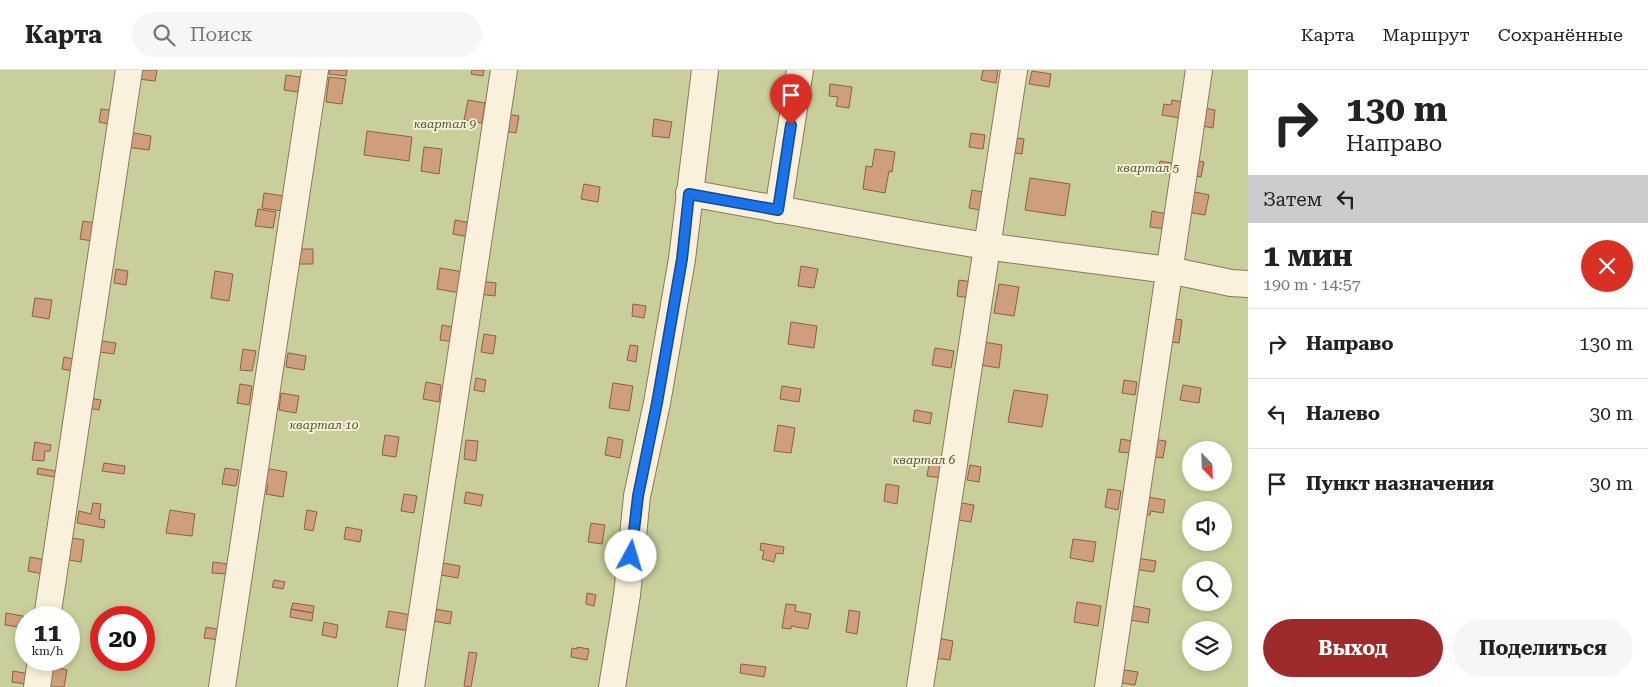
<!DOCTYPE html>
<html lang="ru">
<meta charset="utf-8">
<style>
body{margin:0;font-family:"Roboto Serif",serif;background:#f6f6f6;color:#222;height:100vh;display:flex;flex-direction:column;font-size:19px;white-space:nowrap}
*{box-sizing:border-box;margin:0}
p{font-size:16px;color:#767676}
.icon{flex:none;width:28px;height:28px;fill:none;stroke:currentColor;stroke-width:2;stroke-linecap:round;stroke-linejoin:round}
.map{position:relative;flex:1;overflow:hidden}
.side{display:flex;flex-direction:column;background:#fff;width:400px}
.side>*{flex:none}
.hud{background:#fff;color:#222;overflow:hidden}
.needle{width:32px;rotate:157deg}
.controls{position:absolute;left:1182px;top:371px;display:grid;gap:10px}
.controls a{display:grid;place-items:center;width:50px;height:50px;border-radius:50%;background:#fff;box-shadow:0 2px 8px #0003;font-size:25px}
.speed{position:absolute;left:15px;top:536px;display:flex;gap:10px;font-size:25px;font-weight:700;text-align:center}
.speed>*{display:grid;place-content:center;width:65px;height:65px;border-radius:50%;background:#fff;box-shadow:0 2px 8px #0003;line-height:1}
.speed small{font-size:12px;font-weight:400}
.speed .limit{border:8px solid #d22;background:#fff;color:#111}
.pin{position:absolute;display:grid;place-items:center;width:42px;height:42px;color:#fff;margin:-51px -21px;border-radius:50% 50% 50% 0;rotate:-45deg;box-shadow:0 0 5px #0007}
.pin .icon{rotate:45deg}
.me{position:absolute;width:55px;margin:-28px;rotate:6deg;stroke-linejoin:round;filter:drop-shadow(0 0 4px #0008)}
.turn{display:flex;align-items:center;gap:18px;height:105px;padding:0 15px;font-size:22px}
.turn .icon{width:65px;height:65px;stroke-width:2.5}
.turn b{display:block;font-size:35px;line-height:42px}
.then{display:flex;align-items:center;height:48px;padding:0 15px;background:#0003;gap:10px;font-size:19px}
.round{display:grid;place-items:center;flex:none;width:52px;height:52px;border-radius:26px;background:#f6f6f6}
.summary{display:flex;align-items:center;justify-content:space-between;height:85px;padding:0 15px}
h1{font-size:30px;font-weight:700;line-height:38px}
.action{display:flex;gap:10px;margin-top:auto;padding:10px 15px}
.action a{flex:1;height:58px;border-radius:30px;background:#9e2a2b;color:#fff;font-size:20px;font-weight:700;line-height:58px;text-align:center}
.action a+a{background:#f6f6f6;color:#222}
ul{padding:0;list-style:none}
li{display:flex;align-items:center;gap:15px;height:70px;padding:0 15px;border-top:1px solid #e0e0e0}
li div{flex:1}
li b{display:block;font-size:19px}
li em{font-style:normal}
header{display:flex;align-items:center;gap:30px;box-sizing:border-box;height:70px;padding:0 25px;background:#fff;border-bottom:1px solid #e0e0e0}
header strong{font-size:24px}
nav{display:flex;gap:28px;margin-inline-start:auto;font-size:18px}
.search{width:350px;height:45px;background:#f6f6f6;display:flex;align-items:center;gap:12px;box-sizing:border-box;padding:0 18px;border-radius:28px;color:#767676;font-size:19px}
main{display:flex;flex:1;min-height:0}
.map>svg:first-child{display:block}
.green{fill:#c9cf9b;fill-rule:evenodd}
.building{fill:#cf9f7d;stroke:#8d5f41}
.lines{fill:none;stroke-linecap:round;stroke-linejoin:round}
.minor-casing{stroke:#8d765c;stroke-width:28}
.minor{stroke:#faf1dc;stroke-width:26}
.route-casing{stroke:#114b97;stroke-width:12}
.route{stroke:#1a73e8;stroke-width:9}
.labels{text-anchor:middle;stroke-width:4;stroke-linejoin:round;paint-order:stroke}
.park-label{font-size:12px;font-style:italic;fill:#4d5a26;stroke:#f7eed8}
</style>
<header>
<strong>Карта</strong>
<div class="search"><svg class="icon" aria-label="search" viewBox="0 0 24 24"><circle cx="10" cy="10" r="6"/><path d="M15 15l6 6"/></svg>Поиск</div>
<nav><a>Карта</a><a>Маршрут</a><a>Сохранённые</a></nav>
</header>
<main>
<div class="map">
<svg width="1248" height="617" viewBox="0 0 1248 617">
<rect width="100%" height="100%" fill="#f0e4c8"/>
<path class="green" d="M0,0H1248V617H0ZM1191,380H1224V412H1191ZM1191,440H1224V472H1191ZM1191,500H1224V532H1191ZM26,548H69V590H26ZM101,548H144V590H101ZM1191,560H1224V592H1191Z"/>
<path class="building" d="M139,0H157L155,11L138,9Z
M329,0H347L346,6L329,4Z
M472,0H484L483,6L471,4Z
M983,0H998L996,13L981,10Z
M1032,1L1051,4L1049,17L1029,14Z
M286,5L300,7L298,22L284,20Z
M329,7L346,9L342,34L326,32Z
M830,14L852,17L849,38L836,36L838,27L829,26Z
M468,30L485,33L482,53L464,50Z
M1172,30L1183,32L1180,48L1162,45L1164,34L1171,35Z
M1204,38L1215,40L1213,58L1202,56Z
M101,39L115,41L113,55L99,52Z
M507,44L519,46L516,63L504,61Z
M654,49L672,52L669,68L652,66Z
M367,61L412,67L409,91L364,85Z
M128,62L151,66L149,80L126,77Z
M971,63L985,65L983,79L969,77Z
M1010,67L1024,69L1022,84L1008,82Z
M424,77L442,79L439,104L421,101Z
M875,79L895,82L892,102L889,101L885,123L863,119L866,96L872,97Z
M1194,90L1204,92L1201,107L1191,105Z
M1160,91L1172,93L1171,104L1158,102Z
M1030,108L1070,114L1065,146L1025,140Z
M584,114L600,117L598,132L581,129Z
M972,120L983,122L980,140L969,138Z
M1190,121L1209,125L1205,145L1187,142Z
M264,123L284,126L282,141L262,138Z
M258,139L276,142L273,158L255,156Z
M1152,141L1167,144L1165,159L1150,157Z
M455,150L471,153L469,167L453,164Z
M83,151L95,153L92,171L80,169Z
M296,179H313V194H296Z
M801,196L818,199L814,218L798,216Z
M440,198L464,202L461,223L437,219Z
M116,199L128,201L126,215L114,213Z
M215,201L233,204L229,231L211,228Z
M959,210L973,212L970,228L957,226Z
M480,211L496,213L495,226L479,224Z
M999,214L1019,217L1014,246L994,243Z
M35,228L52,230L49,249L32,246Z
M633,234L646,236L644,248L632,246Z
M1170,248L1182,250L1179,273L1166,271Z
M791,252L817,256L814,278L788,274Z
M442,255L456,258L454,272L440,270Z
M484,264L496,266L493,284L481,282Z
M102,271L116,273L114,284L100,282Z
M984,272L1002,275L999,298L980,295Z
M630,275L638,276L636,292L627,290Z
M935,278L954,281L951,298L932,295Z
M243,279L256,281L252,301L240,300Z
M288,283L306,286L304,300L286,297Z
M64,287L74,289L72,301L62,299Z
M476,308L486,310L484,322L474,320Z
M1124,310L1137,312L1135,325L1122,323Z
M426,312L441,315L439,332L423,329Z
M613,313L633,316L629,341L609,338Z
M240,314L252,316L249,335L237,333Z
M1183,315L1201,318L1199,333L1180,330Z
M782,316L801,319L799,332L780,329Z
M1014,320L1048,325L1042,357L1008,352Z
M281,323L299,326L296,343L279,340Z
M89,328L101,330L99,340L87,338Z
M915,340L932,343L930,354L913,351Z
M778,355L795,358L791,383L774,381Z
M385,365L399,367L396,387L382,385Z
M608,367L623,370L620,388L605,385Z
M1121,369L1133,371L1131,383L1119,382Z
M1152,369L1166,371L1163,388L1149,386Z
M466,370L478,371L476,391L464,389Z
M35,372L51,375L50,381H45L44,391L32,390Z
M930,389L945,391L942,408L927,406Z
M104,393L125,396L124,404L102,401Z
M970,395L981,397L979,412L967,410Z
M38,398L56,401L55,407L37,404Z
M225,398L239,400L236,416L222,414Z
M264,398L287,402L283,427L266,424L268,415L262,414Z
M886,414L899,416L897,434L884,431Z
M1108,419L1121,421L1118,440L1105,437Z
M466,422L483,425L481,436L464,433Z
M404,424L417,426L414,443L401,441Z
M1142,426L1165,430L1163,443L1151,441L1150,445L1140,444Z
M955,432L974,435L971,452L952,449Z
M93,433L101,434L99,449L105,450L104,458L77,453L79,441L91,444Z
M170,440L195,444L192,466L166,463Z
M307,440L317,442L313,461L304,459Z
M591,453L605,455L602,474L588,472Z
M346,457L362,460L360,472L344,469Z
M72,468L84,470L81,492L69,490Z
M1073,469L1096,472L1093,492L1070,488Z
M761,473L784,477L783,484L776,483L774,492L762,489L764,481L760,480Z
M30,487L45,490L43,504L28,501Z
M1136,488L1156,491L1154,502L1134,499Z
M213,492L228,494L227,504L212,503Z
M443,493L460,496L458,508L441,505Z
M274,510L285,512L283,519L272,517Z
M587,523L596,525L594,536L586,534Z
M1077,532L1101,536L1098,556L1074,552Z
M293,533L314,536L313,543L291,539Z
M786,534L796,535L795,541L811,544L808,559L791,556V559L782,558Z
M1128,535L1150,539L1148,553L1125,549Z
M291,539L313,543L312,551L290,547Z
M435,539L452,542L450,554L433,551Z
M849,540L860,542L857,564L846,562Z
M389,541L411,545L409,561L386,557Z
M6,543L28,547L26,548V558L5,555Z
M69,550L75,551L72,569L69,568Z
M324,552L338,555L336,568L322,565Z
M206,557L222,560L220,570L204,568Z
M937,568L953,571L950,590L934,588Z
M577,577L589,579L587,590L571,587L572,578L577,579Z
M469,582L477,583L471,617L464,616Z
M741,594L766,597L764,607L740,603Z
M53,597L67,600L64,617H50Z
M1119,599L1138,602L1135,615L1116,612Z
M13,601L29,604L27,614L12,612Z"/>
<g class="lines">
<g class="minor-casing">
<path id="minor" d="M689,123L920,165L992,177L1169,200L1231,213L1248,214
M778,140L800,0
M47,548L129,0
M37,617L41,590
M222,617L315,0
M411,617L504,0
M612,617L627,525L637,426L657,333L682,189L705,0
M920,617L1014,0
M1108,617L1199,0"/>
</g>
<use href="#minor" class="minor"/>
</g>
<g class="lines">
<g class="route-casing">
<path id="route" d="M631,486L638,426L657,333L682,189L689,124L778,140L791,55"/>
</g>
<use href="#route" class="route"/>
</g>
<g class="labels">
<g class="park-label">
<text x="445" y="58">квартал 9</text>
<text x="1148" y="102">квартал 5</text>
<text x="324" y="359">квартал 10</text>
<text x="924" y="394">квартал 6</text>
</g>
</g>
</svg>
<div class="controls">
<a><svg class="needle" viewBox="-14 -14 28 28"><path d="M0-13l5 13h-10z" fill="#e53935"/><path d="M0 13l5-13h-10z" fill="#767676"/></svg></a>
<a><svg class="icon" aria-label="sound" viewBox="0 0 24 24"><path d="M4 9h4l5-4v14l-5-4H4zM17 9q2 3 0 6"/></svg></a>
<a><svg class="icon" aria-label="search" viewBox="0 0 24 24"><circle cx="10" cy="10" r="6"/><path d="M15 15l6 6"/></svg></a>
<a><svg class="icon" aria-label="layers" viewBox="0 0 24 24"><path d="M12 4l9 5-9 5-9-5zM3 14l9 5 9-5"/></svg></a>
</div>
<div class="speed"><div>11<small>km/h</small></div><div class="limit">20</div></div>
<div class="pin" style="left:791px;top:55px;background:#d93025"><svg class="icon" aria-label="arrive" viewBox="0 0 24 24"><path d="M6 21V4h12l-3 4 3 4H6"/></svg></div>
<svg class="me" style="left:631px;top:486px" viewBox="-20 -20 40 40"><circle r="19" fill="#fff"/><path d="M0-13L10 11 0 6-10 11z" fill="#1a73e8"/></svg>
</div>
<section class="side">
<div class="hud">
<div class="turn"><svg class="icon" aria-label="right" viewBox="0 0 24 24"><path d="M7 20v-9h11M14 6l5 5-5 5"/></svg><div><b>130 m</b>Направо</div></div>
<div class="then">Затем<svg class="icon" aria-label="left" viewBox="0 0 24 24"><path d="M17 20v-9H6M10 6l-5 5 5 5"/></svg></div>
</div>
<div class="summary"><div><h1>1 мин</h1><p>190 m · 14:57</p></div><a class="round" style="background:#d93025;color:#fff"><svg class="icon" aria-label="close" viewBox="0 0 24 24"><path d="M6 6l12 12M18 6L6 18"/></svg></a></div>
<ul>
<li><svg class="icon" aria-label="right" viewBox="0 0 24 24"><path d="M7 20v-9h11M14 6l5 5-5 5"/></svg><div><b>Направо</b></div><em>130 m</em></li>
<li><svg class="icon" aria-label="left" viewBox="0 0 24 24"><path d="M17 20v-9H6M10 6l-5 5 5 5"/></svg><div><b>Налево</b></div><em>30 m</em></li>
<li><svg class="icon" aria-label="arrive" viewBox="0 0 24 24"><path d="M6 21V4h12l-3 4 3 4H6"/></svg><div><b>Пункт назначения</b></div><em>30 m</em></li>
</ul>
<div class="action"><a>Выход</a><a>Поделиться</a></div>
</section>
</main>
